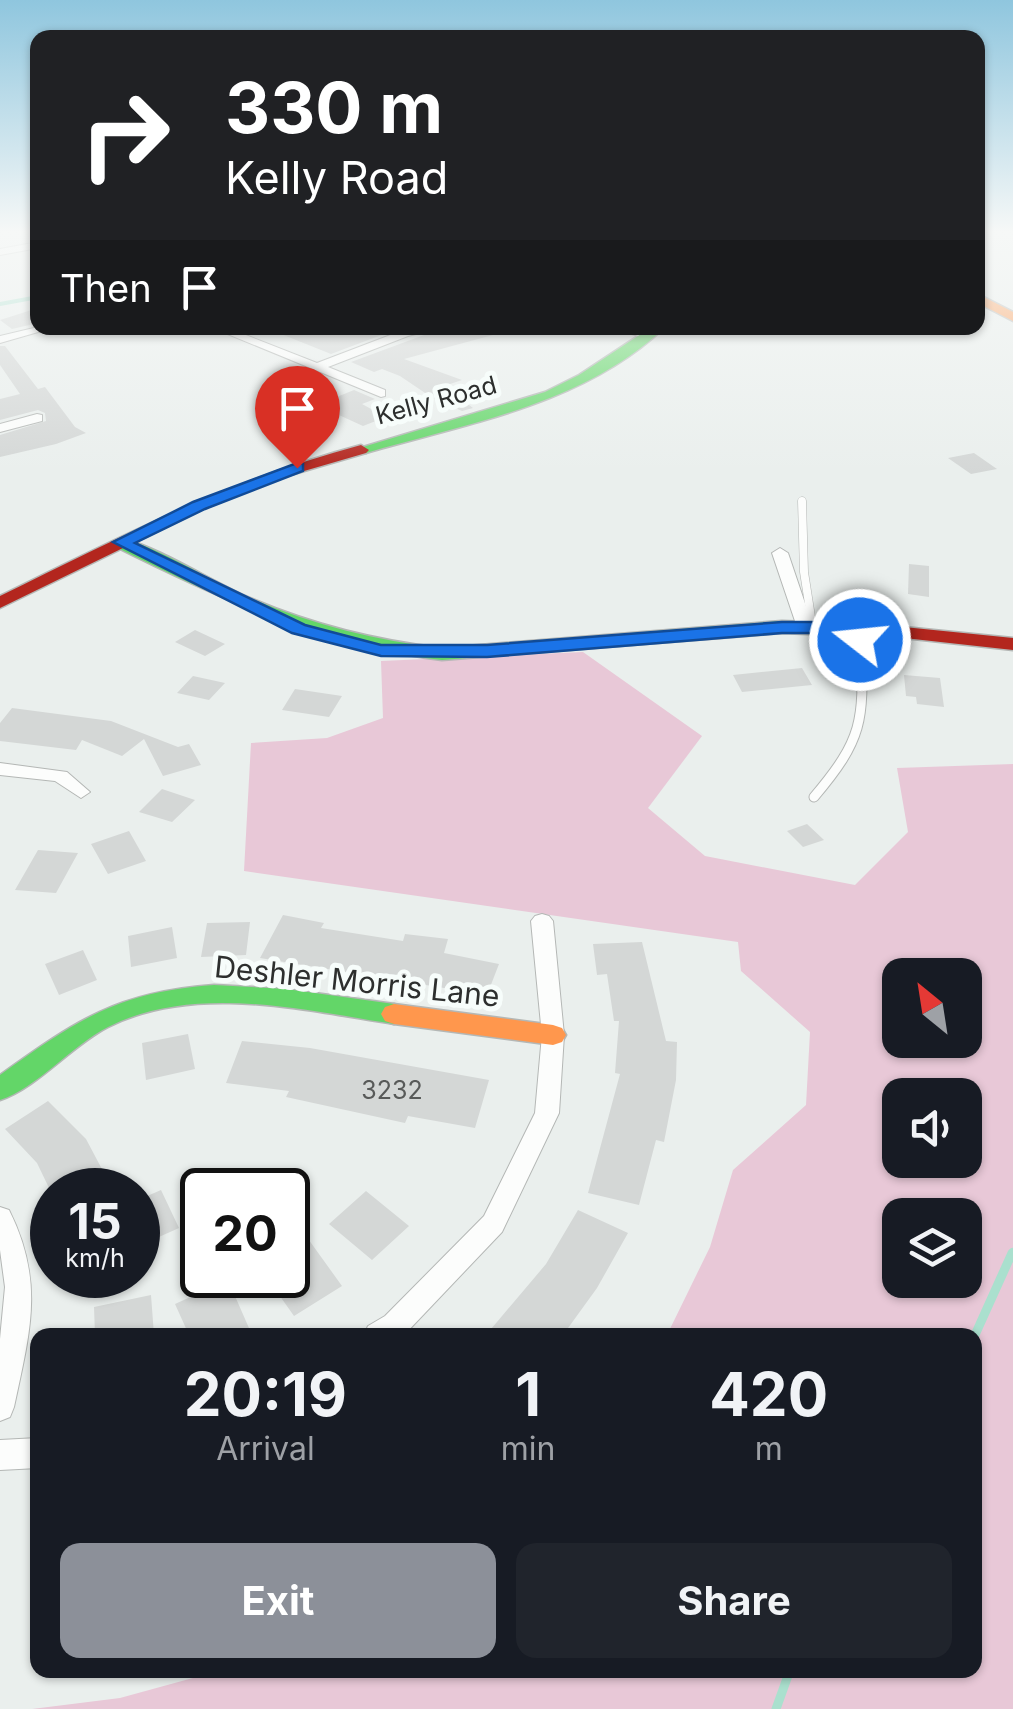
<!DOCTYPE html>
<style>
body{margin:0;font-family:Inter,sans-serif;background:#20242c;color:#f1f3f6;height:100vh;display:flex;flex-direction:column;font-size:38px;white-space:nowrap}
*{box-sizing:border-box;margin:0}
p{font-size:32px;color:#9ea1a6}
.icon{flex:none;width:55px;height:55px;fill:none;stroke:currentColor;stroke-width:2;stroke-linecap:round;stroke-linejoin:round}
.map{position:relative;flex:1;overflow:hidden}
.details{position:absolute;left:30px;top:1328px;width:952px;height:350px;display:flex;flex-direction:column;background:#171b24;border-radius:20px;box-shadow:0 2px 8px #0004}
.details>*{flex:none}
.top-card{position:absolute;left:30px;top:30px;width:955px;height:305px;border-radius:20px;box-shadow:0 2px 8px #0004;background:#202124;color:#fff;overflow:hidden}
.needle{width:65px;rotate:330deg}
.tools{position:absolute;left:882px;top:958px;display:grid;gap:20px}
.tools a{display:grid;place-items:center;width:100px;height:100px;border-radius:20px;background:#171b24;box-shadow:0 2px 8px #0004;font-size:50px}
.speed{position:absolute;left:30px;top:1168px;display:flex;gap:20px;font-size:50px;font-weight:700;text-align:center}
.speed>*{display:grid;place-content:center;width:130px;height:130px;border-radius:50%;background:#171b24;box-shadow:0 2px 8px #0004;line-height:1}
.speed small{font-size:25px;font-weight:400}
.speed .limit{border:5px solid #111;border-radius:15px;background:#fff;color:#111}
.pin{position:absolute;display:grid;place-items:center;width:85px;height:85px;color:#fff;margin:-102px -42px;border-radius:50% 50% 50% 0;rotate:-45deg;box-shadow:0 0 10px #0007}
.pin .icon{rotate:45deg}
.me{position:absolute;width:110px;margin:-55px;rotate:286deg;stroke-linejoin:round;filter:drop-shadow(0 0 8px #0008)}
.turn{display:flex;align-items:center;gap:35px;height:210px;padding:0 30px;font-size:45px}
.turn .icon{width:130px;height:130px;stroke-width:2.5}
.turn b{display:block;font-size:70px;line-height:85px}
.then{display:flex;align-items:center;height:95px;padding:0 30px;background:#0003;gap:20px;font-size:38px}
.eta{display:flex;justify-content:space-evenly;align-items:center;height:170px;text-align:center}
.eta b{font-size:60px;font-weight:700;line-height:70px}
.cta{display:flex;gap:20px;margin-top:auto;padding:20px 30px}
.cta a{flex:1;height:115px;border-radius:20px;background:#8c9099;color:#fff;font-size:40px;font-weight:700;line-height:115px;text-align:center}
.cta a+a{background:#20242c;color:#f1f3f6}
.map>svg:first-child{display:block}
.forest{fill:#e8c8d7;fill-rule:evenodd}
.lines{fill:none;stroke-linecap:round;stroke-linejoin:round}
.stream-far2{stroke:#aae0ce;stroke-width:4}
.stream-far1{stroke:#aae0ce;stroke-width:8}
.stream{stroke:#aae0ce;stroke-width:9}
.building{fill:#d4d7d6}
.lane-far1-casing{stroke:#b4b7b5;stroke-width:9}
.lane-casing{stroke:#b4b7b5;stroke-width:11}
.street-casing{stroke:#b4b7b5;stroke-width:2}
.fast-casing{stroke:#b4b7b5;stroke-width:3}
.slow-casing{stroke:#b4b7b5;stroke-width:3}
.jam-casing{stroke:#b4b7b5;stroke-width:3}
.lane-far1{stroke:#fcfdfc;stroke-width:8}
.lane{stroke:#fcfdfc;stroke-width:9}
.street{fill:#fcfdfc;fill-rule:evenodd}
.fast{fill:#63d668;fill-rule:evenodd}
.slow{fill:#ff974d;fill-rule:evenodd}
.jam{fill:#b3261e;fill-rule:evenodd}
.route{fill:#1a73e8;stroke:#114b97;stroke-width:2.5}
.labels{text-anchor:middle;stroke-width:10;stroke-linejoin:round;paint-order:stroke}
.far-street-label{font-size:25px;fill:#2d2f2e;stroke:#f7fdfb}
.number-label{font-size:25px;fill:#585a59}
.street-label{font-size:30px;fill:#2d2f2e;stroke:#f7fdfb}
</style>
<div class="map">
<svg width="1013" height="1709" viewBox="0 0 1013 1709">
<rect width="100%" height="100%" fill="#eaefed"/>
<path class="forest" d="M583,652L702,736L648,808L705,856L855,885L908,832L897,768L1013,764V1709H32L120,1698L222,1670H975V1335H667L710,1247L733,1170L806,1105L810,1032L741,971L738,942L244,871L251,743L327,738L383,718L381,661ZM900,975H965V1040H900ZM900,1095H965V1160H900ZM900,1215H965V1280H900Z"/>
<g class="lines">
<path class="stream-far2" d="M0,304L38,297"/>
<path class="stream-far1" d="M1011,1256L1013,1252"/>
<path class="stream" d="M975,1335L1012,1253
M776,1709L790,1670"/>
</g>
<path class="building" d="M38,308V323L12,329L0,320Z
M266,328H400L331,354Z
M443,328H493V335L404,359L462,380L444,386L473,408L462,411L434,399L400,376L382,369L374,372L351,362Z
M0,346H5L38,389L45,387L75,427L86,433L56,444L0,457V435L46,421L45,413L38,410L0,420V399L20,394L0,365Z
M354,390L375,399L362,404L386,417L363,426L317,405Z
M974,453L997,469L971,474L948,458Z
M909,564L929,566V597L908,594Z
M195,630L225,644L205,656L175,642Z
M802,668L812,685L742,692L733,675Z
M904,675L940,678L944,707L917,704L916,697L906,696Z
M193,676L225,683L209,700L177,693Z
M295,689L342,696L329,717L282,710Z
M12,708L111,721L178,747L189,744L201,765L163,776L144,739L122,756L82,740L76,750L0,741V723Z
M162,789L195,800L172,822L139,812Z
M807,824L824,840L803,847L787,831Z
M129,831L146,861L108,874L91,844Z
M38,850L78,853L56,893L15,890Z
M283,915L324,923L321,928L403,941L405,934L448,939L444,953L499,964L487,995L260,958Z
M250,922L246,955L201,957L207,923Z
M172,927L177,958L131,967L128,936Z
M642,942L666,1041L677,1042L676,1080L664,1142L656,1140L639,1205L588,1193L620,1074L615,1073L619,1021H614L607,974L597,975L593,944Z
M83,950L97,980L59,995L45,964Z
M188,1034L195,1069L146,1080L142,1043Z
M242,1041L310,1048L489,1080L475,1128L408,1116L405,1123L286,1097L289,1091L226,1083Z
M48,1101L86,1139L113,1190H50L37,1163L5,1129Z
M161,1190L179,1228L150,1241L141,1222H138V1200Z
M366,1191L409,1226L372,1260L329,1224Z
M578,1210L628,1233L597,1288L563,1335H486L546,1264Z
M301,1229L342,1286L294,1316L265,1275H288V1237Z
M228,1280L252,1335H189L175,1304Z
M151,1295L154,1335H95L94,1307Z"/>
<g class="lines">
<g class="lane-far1-casing">
<path id="lane-far1" d="M802,501L804,572L812,623"/>
</g>
<g class="lane-casing">
<path id="lane" d="M812,620L813,627
M814,797C863,739 864,721 861,647L857,635L847,628"/>
</g>
<g class="street-casing">
<path id="street" d="M38,242V248L0,255V249Z
M38,327L52,328L0,343V336Z
M213,328H228L317,363L401,331L439,328L408,336L328,367L385,390V396L381,397Z
M610,328H629L652,335L646,338Z
M37,414L42,415V421L0,432V424Z
M780,548L788,553L813,627L811,630H799L797,627L772,553Z
M0,763L67,772L90,792L81,798L55,781L0,775Z
M542,914L549,916L553,921L564,1035L559,1113L502,1232L405,1334L364,1335L368,1326L385,1316L484,1216L535,1113L542,1035L531,921L535,916Z
M0,1207L9,1210C45,1282 30,1332 14,1407L10,1417L0,1421V1339L5,1287L0,1250Z
M38,1438V1468L0,1470V1440Z"/>
</g>
<g class="fast-casing">
<path id="fast" d="M650,328H664C584,404 469,423 366,453L353,450L545,392L579,375Z
M122,538C163,550 202,576 241,594C306,623 372,640 442,648L782,621L884,625L893,631L884,637L782,633L442,660C323,646 222,600 116,547L114,543Z
M214,985L286,989L394,1004L403,1007L407,1014L403,1021L394,1024C303,1010 194,983 108,1027C71,1046 37,1088 0,1100V1075C77,1020 117,992 214,985Z"/>
</g>
<g class="slow-casing">
<path id="slow" d="M978,294L1013,312V321L978,303Z
M394,1004L553,1025L562,1028L566,1035L562,1042L553,1045L394,1024L385,1021L381,1014L385,1007Z"/>
</g>
<g class="jam-casing">
<path id="jam" d="M361,445L369,450L366,453L280,478L205,508L0,608V596C118,538 233,479 361,445Z
M884,625L1013,638V650L877,635V627Z"/>
</g>
<use href="#lane-far1" class="lane-far1"/>
<use href="#lane" class="lane"/>
<use href="#street" class="street"/>
<use href="#fast" class="fast"/>
<use href="#slow" class="slow"/>
<use href="#jam" class="jam"/>
</g>
<linearGradient id="sky" x2="0" y2="1"><stop stop-color="#8fc6de"/><stop offset="0.49" stop-color="#f6f8f7"/><stop offset="1" stop-color="#f6f8f7" stop-opacity="0"/></linearGradient>
<rect width="1013" height="473" fill="url(#sky)"/>
<path class="route" d="M297,463L303,464V471L205,509L135,543L305,625L381,645H487L782,622H846L870,640L860,645L842,633H782L487,657L381,656L292,633L113,542L193,502Z"/>
<g class="labels">
<g class="far-street-label">
<text transform="translate(436 400) rotate(-15)" y="9">Kelly Road</text>
</g>
<g class="number-label">
<text x="392" y="1099">3232</text>
</g>
<g class="street-label">
<text transform="translate(357 982) rotate(6)" y="10">Deshler Morris Lane</text>
</g>
</g>
</svg>
<div class="tools">
<a><svg class="needle" viewBox="-14 -14 28 28"><path d="M0-13l5 13h-10z" fill="#e53935"/><path d="M0 13l5-13h-10z" fill="#9ea1a6"/></svg></a>
<a><svg class="icon" aria-label="sound" viewBox="0 0 24 24"><path d="M4 9h4l5-4v14l-5-4H4zM17 9q2 3 0 6"/></svg></a>
<a><svg class="icon" aria-label="layers" viewBox="0 0 24 24"><path d="M12 4l9 5-9 5-9-5zM3 14l9 5 9-5"/></svg></a>
</div>
<div class="speed"><div>15<small>km/h</small></div><div class="limit">20</div></div>
<div class="pin" style="left:297px;top:468px;background:#d93025"><svg class="icon" aria-label="arrive" viewBox="0 0 24 24"><path d="M6 21V4h12l-3 4 3 4H6"/></svg></div>
<svg class="me" style="left:860px;top:640px" viewBox="-20 -20 40 40"><circle r="17" fill="#1a73e8" stroke="#fff" stroke-width="3"/><path d="M0-11L8 9 0 5-8 9z" fill="#fff"/></svg>
<div class="top-card">
<div class="turn"><svg class="icon" aria-label="right" viewBox="0 0 24 24"><path d="M7 20v-9h11M14 6l5 5-5 5"/></svg><div><b>330 m</b>Kelly Road</div></div>
<div class="then">Then<svg class="icon" aria-label="arrive" viewBox="0 0 24 24"><path d="M6 21V4h12l-3 4 3 4H6"/></svg></div>
</div>
<section class="details">
<div class="eta">
<div><b>20:19</b><p>Arrival</p></div>
<div><b>1</b><p>min</p></div>
<div><b>420</b><p>m</p></div>
</div>
<div class="cta"><a>Exit</a><a>Share</a></div>
</section>
</div>
